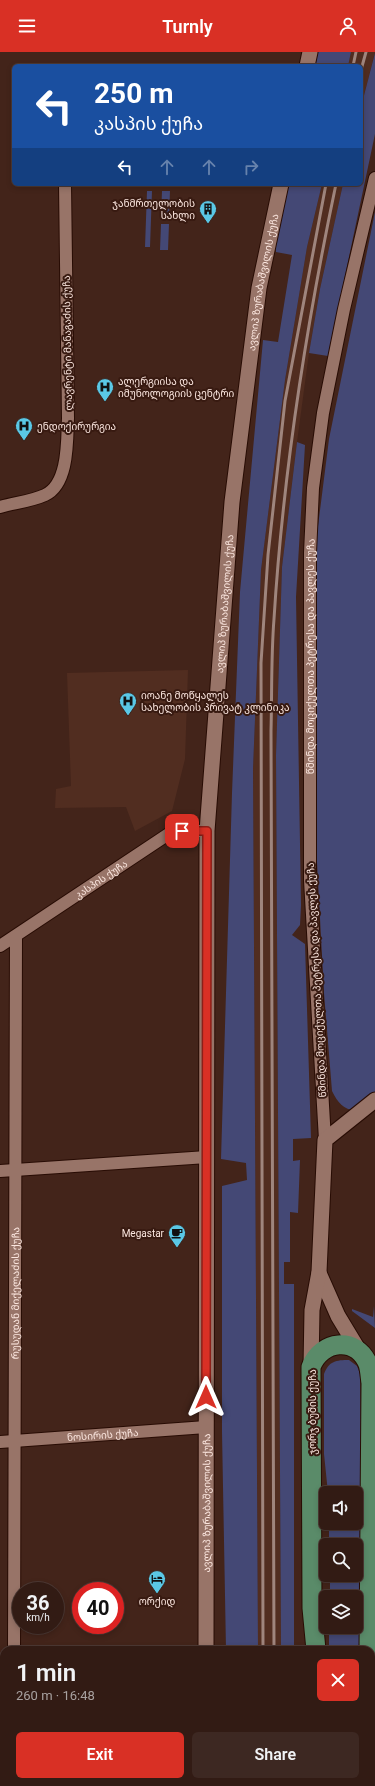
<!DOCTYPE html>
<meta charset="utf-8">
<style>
body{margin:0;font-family:Roboto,"Noto Sans Georgian",sans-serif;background:#3d2822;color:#f1f3f6;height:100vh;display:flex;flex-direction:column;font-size:15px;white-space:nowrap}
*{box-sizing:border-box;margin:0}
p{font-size:13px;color:#a8a1a0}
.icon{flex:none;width:22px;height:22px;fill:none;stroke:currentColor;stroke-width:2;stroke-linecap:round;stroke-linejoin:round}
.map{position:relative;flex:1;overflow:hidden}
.side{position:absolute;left:0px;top:1594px;width:375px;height:140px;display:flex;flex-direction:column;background:#321b14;border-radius:12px 12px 0 0;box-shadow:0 2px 6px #0003,0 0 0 1px #4d3934}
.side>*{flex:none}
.banner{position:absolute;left:12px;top:12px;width:351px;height:122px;border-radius:6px;box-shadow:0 2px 6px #0003,0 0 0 1px #4d3934;background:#1a4fa0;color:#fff;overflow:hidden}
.tools{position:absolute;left:319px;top:1434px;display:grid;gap:8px}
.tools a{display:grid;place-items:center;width:44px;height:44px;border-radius:6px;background:#321b14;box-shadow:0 2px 6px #0003,0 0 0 1px #4d3934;font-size:20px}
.speed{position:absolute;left:12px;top:1530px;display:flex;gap:8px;font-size:20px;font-weight:700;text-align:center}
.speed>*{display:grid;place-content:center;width:52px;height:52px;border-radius:50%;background:#321b14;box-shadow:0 2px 6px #0003,0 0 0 1px #4d3934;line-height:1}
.speed small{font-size:10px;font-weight:400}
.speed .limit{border:6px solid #d22;background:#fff;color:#111}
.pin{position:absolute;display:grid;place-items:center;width:34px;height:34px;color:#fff;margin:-17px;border-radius:8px;box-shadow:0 2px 6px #0006}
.me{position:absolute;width:44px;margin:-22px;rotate:0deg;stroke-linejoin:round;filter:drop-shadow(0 0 3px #0008)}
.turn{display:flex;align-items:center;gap:14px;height:84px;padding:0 16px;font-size:18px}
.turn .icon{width:52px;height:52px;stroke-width:2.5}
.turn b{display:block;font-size:28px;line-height:34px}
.lanes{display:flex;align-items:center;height:38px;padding:0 16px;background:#0003;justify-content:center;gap:20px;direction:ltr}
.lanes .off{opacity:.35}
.round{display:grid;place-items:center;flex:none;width:42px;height:42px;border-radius:6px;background:#3d2822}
.summary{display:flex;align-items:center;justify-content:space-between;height:68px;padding:0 16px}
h1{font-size:24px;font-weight:600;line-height:30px}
.button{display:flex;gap:8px;margin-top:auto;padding:8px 16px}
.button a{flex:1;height:46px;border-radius:6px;background:#d93025;color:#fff;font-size:16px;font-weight:600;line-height:46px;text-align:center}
.button a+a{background:#3d2822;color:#f1f3f6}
header{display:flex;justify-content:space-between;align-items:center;height:52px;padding:0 16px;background:#d93025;color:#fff;font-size:18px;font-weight:600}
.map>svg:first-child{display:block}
.built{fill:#512d20}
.green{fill:#444875}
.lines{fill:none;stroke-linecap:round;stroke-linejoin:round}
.minor-casing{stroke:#280c04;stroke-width:14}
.tertiary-casing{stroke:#280c04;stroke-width:17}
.primary-casing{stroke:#280c04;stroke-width:21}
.minor{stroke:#987468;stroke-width:12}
.tertiary{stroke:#987468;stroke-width:15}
.primary{stroke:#5a8b69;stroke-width:19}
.rail{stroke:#9f857d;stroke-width:3}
.route-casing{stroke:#8d1f18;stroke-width:10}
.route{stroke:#d93025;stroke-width:7}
.labels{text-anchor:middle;stroke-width:4;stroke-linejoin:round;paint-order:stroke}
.poi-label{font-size:10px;fill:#fbe6df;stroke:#381a11;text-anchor:start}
.street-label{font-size:10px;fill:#fbe6df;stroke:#381a11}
</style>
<header><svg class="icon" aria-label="menu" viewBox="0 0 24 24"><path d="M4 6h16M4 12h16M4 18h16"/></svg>Turnly<svg class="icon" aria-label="person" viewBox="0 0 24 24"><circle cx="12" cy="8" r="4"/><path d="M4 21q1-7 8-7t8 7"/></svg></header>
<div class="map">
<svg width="375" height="1734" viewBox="0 0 375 1734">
<rect width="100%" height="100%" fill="#43241a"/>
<path class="built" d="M351,0H375L361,55V14H348Z
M322,132H343L320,237L309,301L297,390L282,515L276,703L281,1598H258L253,717L261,518L285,328L307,195Z
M188,618L185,707L172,759L135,779L126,755L55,756L56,737L71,734L67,621Z"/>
<path class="green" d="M318,0H351L348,14H315Z
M375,1V82L328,304L309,301L320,237L343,132H361V55Z
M288,132H322L307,195L285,328L261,518L253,717L258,1598H226L222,1380V1134L247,1128L246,1111L221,1107L232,741L240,540L263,288L278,290L292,203L276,200L275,192Z
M147,139H152L150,195H145Z
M162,139H170L169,165H161Z
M375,160V1044L356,1059C343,1057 338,1051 332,1039L324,941L314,754L316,490L329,387Z
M161,172H169L168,198H160Z
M297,390L305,393L296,545L301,853L300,873L292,883L305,892L311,1086L293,1087V1109L300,1108L298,1161L290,1160V1210H284V1232H294V1598H281L276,703L282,515Z
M374,1254L375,1276L352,1259V1257L373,1265Z
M349,1308L357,1314L360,1322L363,1500L362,1598H329V1575H356V1545H330V1523H356V1493H329V1471H356V1441H328L324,1402V1322C329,1309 336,1308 349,1308Z
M331,1730H361V1734H331Z"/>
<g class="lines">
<g class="minor-casing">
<g id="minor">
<path d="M0,455C14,451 32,449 45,443C69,432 67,388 68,366L65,132"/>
<path id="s1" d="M0,894L173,779H207"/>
<path id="s2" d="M325,1088L310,828V501L313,436L323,361L344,257L375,126"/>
<path d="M0,1119L207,1105"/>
<path id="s3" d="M0,1390L206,1375"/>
<path id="s4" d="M14,1598L16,884"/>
<path d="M371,1649H375"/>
<path d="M12,1730V1734"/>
<path d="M205,1730V1734"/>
</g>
</g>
<g class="tertiary-casing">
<g id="tertiary">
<path d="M307,14L310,0"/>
<path d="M319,1221L338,1264L361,1302"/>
<path d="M311,1315L312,1258L319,1220L325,1088L375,1048"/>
<path id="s5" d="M206,1598L207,779L232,450L259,236L281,132"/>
</g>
</g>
<g class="primary-casing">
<path id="primary" d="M316,1598L312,1556L311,1315C321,1288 356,1284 368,1312C370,1318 370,1325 371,1331L369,1598
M0,1676H4
M312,1730V1734
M370,1734V1730"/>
</g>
<use href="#minor" class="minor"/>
<use href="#tertiary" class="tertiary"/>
<use href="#primary" class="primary"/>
<path class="rail" d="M353,14L356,0
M361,18L366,0
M263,1598L261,611L268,503L285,349L326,132
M274,1598L271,679C272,642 271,604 274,567C283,421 306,275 336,132
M264,1730V1734
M275,1730V1734"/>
</g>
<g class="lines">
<g class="route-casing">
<path id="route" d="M182,779H207L206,1345"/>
</g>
<use href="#route" class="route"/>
</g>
<defs>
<g id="building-pin" transform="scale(0.9)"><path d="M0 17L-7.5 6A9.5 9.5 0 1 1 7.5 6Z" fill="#5ac8e6" stroke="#381a11"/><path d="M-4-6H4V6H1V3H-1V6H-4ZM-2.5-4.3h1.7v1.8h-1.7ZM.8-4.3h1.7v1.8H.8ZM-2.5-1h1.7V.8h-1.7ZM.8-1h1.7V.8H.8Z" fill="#111"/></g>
<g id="hospital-pin" transform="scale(0.9)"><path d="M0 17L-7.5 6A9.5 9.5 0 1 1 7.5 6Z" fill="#5ac8e6" stroke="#381a11"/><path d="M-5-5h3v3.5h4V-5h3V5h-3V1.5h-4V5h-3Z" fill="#111"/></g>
<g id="cafe-pin" transform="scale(0.9)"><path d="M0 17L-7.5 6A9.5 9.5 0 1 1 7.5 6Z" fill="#5ac8e6" stroke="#381a11"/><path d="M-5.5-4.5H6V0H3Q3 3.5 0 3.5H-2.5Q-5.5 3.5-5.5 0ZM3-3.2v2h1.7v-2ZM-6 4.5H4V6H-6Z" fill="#111"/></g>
<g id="hotel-pin" transform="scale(0.9)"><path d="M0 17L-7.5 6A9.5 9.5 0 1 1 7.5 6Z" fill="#5ac8e6" stroke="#381a11"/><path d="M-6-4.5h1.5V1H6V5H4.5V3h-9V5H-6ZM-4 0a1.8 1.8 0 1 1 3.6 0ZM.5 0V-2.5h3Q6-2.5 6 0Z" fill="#111"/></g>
</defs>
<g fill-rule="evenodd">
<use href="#building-pin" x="208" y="157"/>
<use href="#hospital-pin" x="105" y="335"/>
<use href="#hospital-pin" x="24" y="374"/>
<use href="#hospital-pin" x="128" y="649"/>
<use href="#cafe-pin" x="177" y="1181"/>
<use href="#hotel-pin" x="157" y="1527"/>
</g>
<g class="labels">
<g class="poi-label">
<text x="195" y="155" text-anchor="end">ჯანმრთელობის<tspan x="195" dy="12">სახლი</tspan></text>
<text x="118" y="333">ალერგიისა და<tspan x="118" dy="12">იმუნოლოგიის ცენტრი</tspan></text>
<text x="37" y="378">ენდოქირურგია</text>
<text x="141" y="647">იოანე მოწყალეს<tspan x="141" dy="12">სახელობის პრივატ კლინიკა</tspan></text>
<text x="164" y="1185" text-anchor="end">Megastar</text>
<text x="157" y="1553" text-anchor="middle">ორქიდ</text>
</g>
<g class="street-label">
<text dy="4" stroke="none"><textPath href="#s5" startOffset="1371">ავლიპ ზურაბაშვილის ქუჩა</textPath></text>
<text transform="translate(67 291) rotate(-91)" y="4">ლავრენტი მანაგაძის ქუჩა</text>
<text dy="4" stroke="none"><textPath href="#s5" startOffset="1047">ავლიპ ზურაბაშვილის ქუჩა</textPath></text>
<text dy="4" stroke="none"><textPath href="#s2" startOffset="484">წმინდა მოციქულთა პეტრესა და პავლეს ქუჩა</textPath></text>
<text dy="4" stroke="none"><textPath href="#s1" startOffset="121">კასპის ქუჩა</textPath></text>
<text transform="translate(316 928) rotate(-93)" y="4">წმინდა მოციქულთა პეტრესა და პავლეს ქუჩა</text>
<text dy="4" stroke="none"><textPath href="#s4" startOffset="357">რუსუდან მიქელაძის ქუჩა</textPath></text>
<text transform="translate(312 1360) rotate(-90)" y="4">ჯორჯ ბუშის ქუჩა</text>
<text dy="4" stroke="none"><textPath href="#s3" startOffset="103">ნოსირის ქუჩა</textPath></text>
<text dy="4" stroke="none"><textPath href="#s5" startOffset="147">ავლიპ ზურაბაშვილის ქუჩა</textPath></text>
</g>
</g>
</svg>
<div class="tools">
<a><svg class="icon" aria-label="sound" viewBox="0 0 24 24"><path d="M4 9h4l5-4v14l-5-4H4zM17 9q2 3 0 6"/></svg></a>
<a><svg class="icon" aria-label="search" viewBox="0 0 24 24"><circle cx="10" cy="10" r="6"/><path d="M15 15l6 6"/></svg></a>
<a><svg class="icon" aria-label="layers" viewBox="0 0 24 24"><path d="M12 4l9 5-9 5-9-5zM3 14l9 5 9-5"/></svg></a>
</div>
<div class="speed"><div>36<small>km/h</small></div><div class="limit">40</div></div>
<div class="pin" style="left:182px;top:779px;background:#d93025"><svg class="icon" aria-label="arrive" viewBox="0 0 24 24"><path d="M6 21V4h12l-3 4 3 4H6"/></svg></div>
<svg class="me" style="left:206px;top:1345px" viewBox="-20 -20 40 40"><path d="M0-17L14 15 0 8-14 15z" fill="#d93025" stroke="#fff" stroke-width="4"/></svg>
<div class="banner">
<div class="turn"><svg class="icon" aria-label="left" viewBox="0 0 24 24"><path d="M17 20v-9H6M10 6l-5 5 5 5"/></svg><div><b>250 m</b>კასპის ქუჩა</div></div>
<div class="lanes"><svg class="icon" aria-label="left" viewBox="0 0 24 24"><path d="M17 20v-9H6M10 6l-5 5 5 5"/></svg><svg class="icon off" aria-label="ahead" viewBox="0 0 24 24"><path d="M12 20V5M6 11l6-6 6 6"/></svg><svg class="icon off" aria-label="ahead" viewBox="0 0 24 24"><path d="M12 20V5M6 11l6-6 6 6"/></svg><svg class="icon off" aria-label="right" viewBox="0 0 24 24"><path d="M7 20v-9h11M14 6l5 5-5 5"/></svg></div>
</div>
<section class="side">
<div class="summary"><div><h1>1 min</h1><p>260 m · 16:48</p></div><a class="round" style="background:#d93025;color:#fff"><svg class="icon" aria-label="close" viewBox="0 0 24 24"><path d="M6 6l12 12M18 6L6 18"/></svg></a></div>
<div class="button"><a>Exit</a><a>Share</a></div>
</section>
</div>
